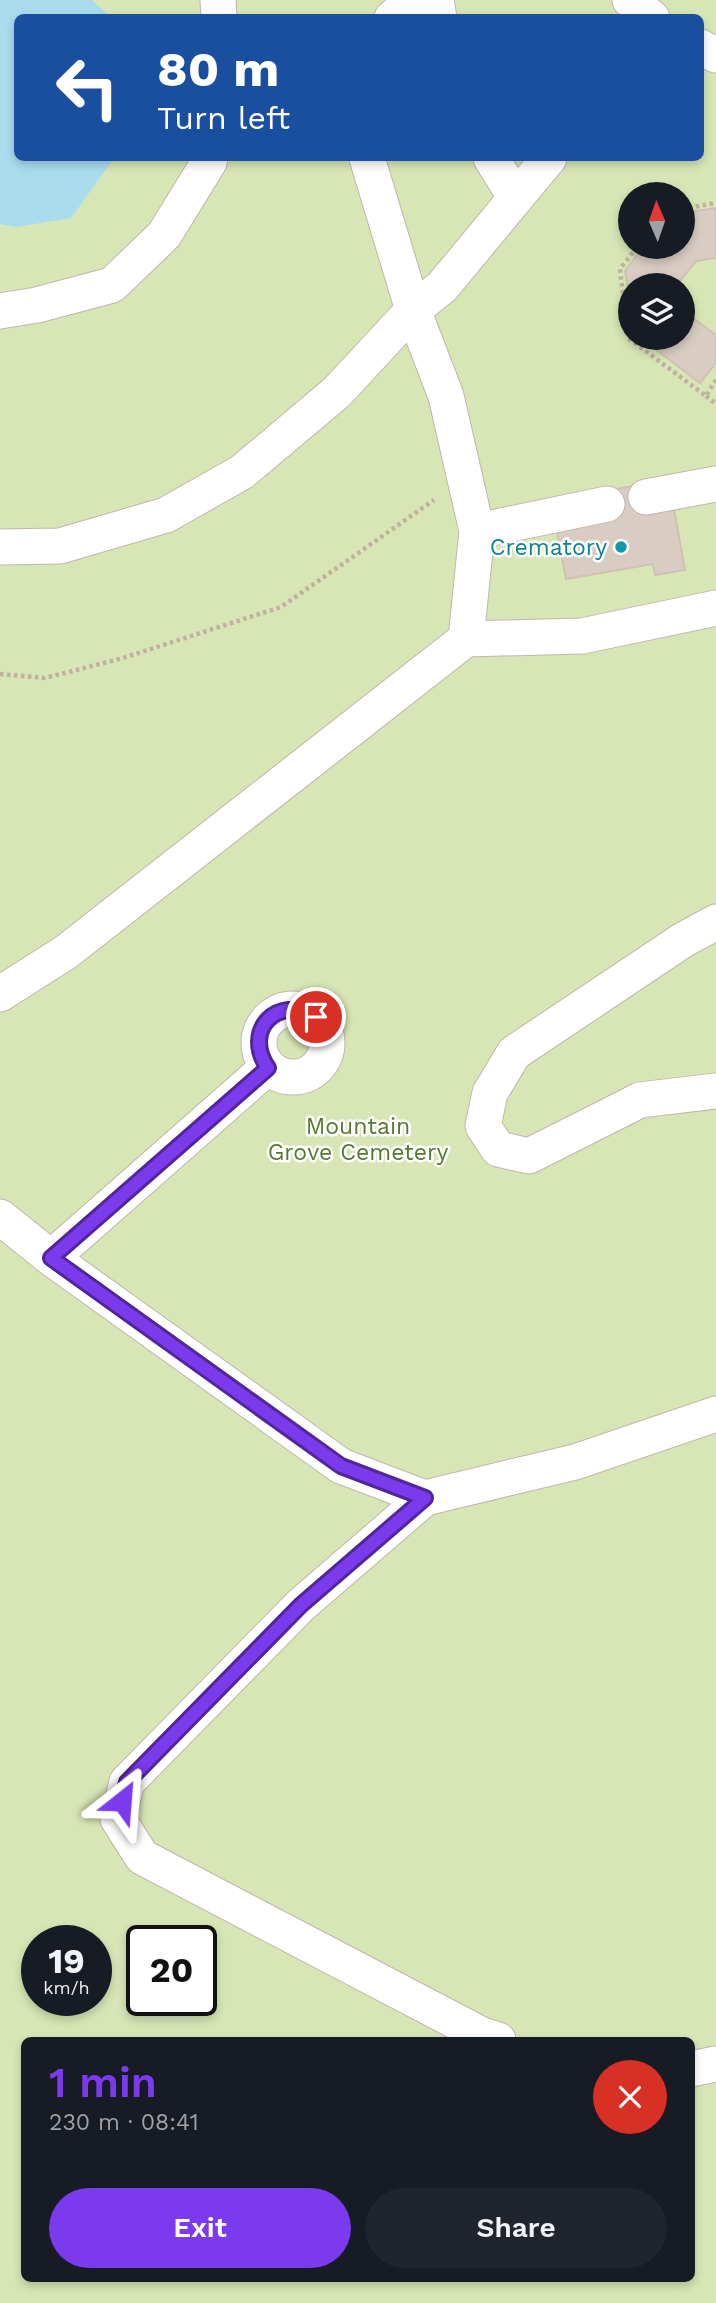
<!DOCTYPE html>
<meta charset="utf-8">
<style>
body{margin:0;font-family:"Work Sans",sans-serif;background:#20242c;color:#f1f3f6;height:100vh;display:flex;flex-direction:column;font-size:26px;white-space:nowrap}
*{box-sizing:border-box;margin:0}
p{font-size:23px;color:#9ea1a6}
.icon{flex:none;width:38px;height:38px;fill:none;stroke:currentColor;stroke-width:2;stroke-linecap:round;stroke-linejoin:round}
.map{position:relative;flex:1;overflow:hidden}
.drawer{position:absolute;left:21px;top:2037px;width:674px;height:245px;display:flex;flex-direction:column;background:#171b24;border-radius:10px;box-shadow:0 4px 10px #0003}
.drawer>*{flex:none}
.hud{position:absolute;left:14px;top:14px;width:690px;height:147px;border-radius:10px;box-shadow:0 4px 10px #0003;background:#1a4fa0;color:#fff;overflow:hidden}
.needle{width:46px;rotate:358deg}
.fabs{position:absolute;left:618px;top:182px;display:grid;gap:14px}
.fabs a{display:grid;place-items:center;width:77px;height:77px;border-radius:50%;background:#171b24;box-shadow:0 4px 10px #0003;font-size:35px}
.speed{position:absolute;left:21px;top:1925px;display:flex;gap:14px;font-size:35px;font-weight:700;text-align:center}
.speed>*{display:grid;place-content:center;width:91px;height:91px;border-radius:50%;background:#171b24;box-shadow:0 4px 10px #0003;line-height:1}
.speed small{font-size:18px;font-weight:400}
.speed .limit{border:4px solid #111;border-radius:10px;background:#fff;color:#111}
.pin{position:absolute;display:grid;place-items:center;width:60px;height:60px;color:#fff;margin:-30px;border:4px solid #fff;border-radius:50%;box-shadow:0 2px 7px #0007}
.me{position:absolute;width:77px;margin:-38px;rotate:28deg;stroke-linejoin:round;filter:drop-shadow(0 0 5px #0008)}
.turn{display:flex;align-items:center;gap:24px;height:147px;padding:0 28px;font-size:32px}
.turn .icon{width:91px;height:91px;stroke-width:2.5}
.turn b{display:block;font-size:49px;line-height:60px}
.round{display:grid;place-items:center;flex:none;width:74px;height:74px;border-radius:37px;background:#20242c}
.overview{display:flex;align-items:center;justify-content:space-between;height:119px;padding:0 28px}
h1{font-size:42px;font-weight:600;line-height:52px;color:#7c3aed}
.button{display:flex;gap:14px;margin-top:auto;padding:14px 28px}
.button a{flex:1;height:80px;border-radius:42px;background:#7c3aed;color:#fff;font-size:28px;font-weight:600;line-height:80px;text-align:center}
.button a+a{background:#20242c;color:#f1f3f6}
.map>svg:first-child{display:block}
.green{fill:#d8e6b6;fill-rule:evenodd}
.water{fill:#abdced}
.building{fill:#d9cdc3;stroke:#d0c1b4;stroke-width:2}
.lines{fill:none;stroke-linecap:round;stroke-linejoin:round}
.minor-casing{stroke:#c0b6ad;stroke-width:37}
.path{stroke:#c1b09f;stroke-width:4.5;stroke-dasharray:3.5 3.5;stroke-linecap:butt}
.minor{stroke:#fff;stroke-width:35}
.route-casing{stroke:#51269a;stroke-width:18}
.route{stroke:#7c3aed;stroke-width:12}
.culture-dot{fill:#0f9aa8;stroke:#fff;stroke-width:2.5}
.labels{text-anchor:middle;stroke-width:5;stroke-linejoin:round;paint-order:stroke}
.culture-label{font-size:23px;fill:#0d838f;stroke:#fff;text-anchor:end}
.park-label{font-size:23px;fill:#55782e;stroke:#fff}
</style>
<div class="map">
<svg width="716" height="2303" viewBox="0 0 716 2303">
<rect width="100%" height="100%" fill="#f4f0eb"/>
<path class="green" d="M0,0H716V2303H0ZM18,18H700V158H18ZM630,194H682V247H630ZM630,285H682V338H630ZM37,1941H96V2000H37ZM142,1941H201V2000H142ZM24,2040H691V2278H24Z"/>
<path class="water" d="M0,0H92L110,17L18,18V158H114L71,218L16,227L0,224Z"/>
<path class="building" d="M716,208V258L696,261L677,285H630V302L625,271L643,247H682V213Z
M682,310L716,335V363L700,383L641,338H682Z
M644,484L674,509L685,570L655,575L653,564L566,579L557,531L605,491Z"/>
<g class="lines">
<g class="minor-casing">
<path id="minor" d="M218,0L219,18
M436,0L439,18
M630,0L652,18
M392,18L414,0
M700,47L716,55
M367,158L413,310L446,396L477,531L466,639
M491,158L516,198
M0,311L37,305L112,285L164,235L209,162L210,158
M646,497L716,484
M477,531L607,504
M0,547L60,546L166,515L242,472L337,392L413,310L442,287L549,158
M716,922L683,940L514,1053L490,1093L483,1126L498,1149L529,1156L640,1100L716,1091
M0,994L66,952L466,639L582,636L716,608
M259 1043a34 34 0 1 1 68 0a34 34 0 1 1-68 0Z
M0,1217L51,1258L341,1466L425,1498L301,1605L127,1782L118,1819L142,1857L482,2035L498,2040
M51,1258L268,1067
M425,1498L575,1462L716,1414
M691,2069L716,2064"/>
</g>
<path class="path" d="M682,209L716,203
M637,247L620,269L628,338L706,396L716,380
M706,396L716,404
M0,674L45,678L123,658L281,607L434,500"/>
<use href="#minor" class="minor"/>
</g>
<g class="lines">
<g class="route-casing">
<path id="route" d="M122,1801L127,1782L301,1605L425,1498L341,1466L51,1258L268,1068C242,1031 277,994 316,1017"/>
</g>
<use href="#route" class="route"/>
</g>
<circle class="culture-dot" cx="621" cy="547" r="7"/>
<g class="labels">
<g class="culture-label">
<text x="607" y="555">Crematory</text>
</g>
<g class="park-label">
<text x="358" y="1134">Mountain<tspan x="358" dy="26">Grove Cemetery</tspan></text>
</g>
</g>
</svg>
<div class="fabs">
<a><svg class="needle" viewBox="-14 -14 28 28"><path d="M0-13l5 13h-10z" fill="#e53935"/><path d="M0 13l5-13h-10z" fill="#9ea1a6"/></svg></a>
<a><svg class="icon" aria-label="layers" viewBox="0 0 24 24"><path d="M12 4l9 5-9 5-9-5zM3 14l9 5 9-5"/></svg></a>
</div>
<div class="speed"><div>19<small>km/h</small></div><div class="limit">20</div></div>
<div class="pin" style="left:316px;top:1017px;background:#d93025"><svg class="icon" aria-label="arrive" viewBox="0 0 24 24"><path d="M6 21V4h12l-3 4 3 4H6"/></svg></div>
<svg class="me" style="left:122px;top:1801px" viewBox="-20 -20 40 40"><path d="M0-17L14 15 0 8-14 15z" fill="#7c3aed" stroke="#fff" stroke-width="4"/></svg>
<div class="hud">
<div class="turn"><svg class="icon" aria-label="left" viewBox="0 0 24 24"><path d="M17 20v-9H6M10 6l-5 5 5 5"/></svg><div><b>80 m</b>Turn left</div></div>
</div>
<section class="drawer">
<div class="overview"><div><h1>1 min</h1><p>230 m · 08:41</p></div><a class="round" style="background:#d93025;color:#fff"><svg class="icon" aria-label="close" viewBox="0 0 24 24"><path d="M6 6l12 12M18 6L6 18"/></svg></a></div>
<div class="button"><a>Exit</a><a>Share</a></div>
</section>
</div>
